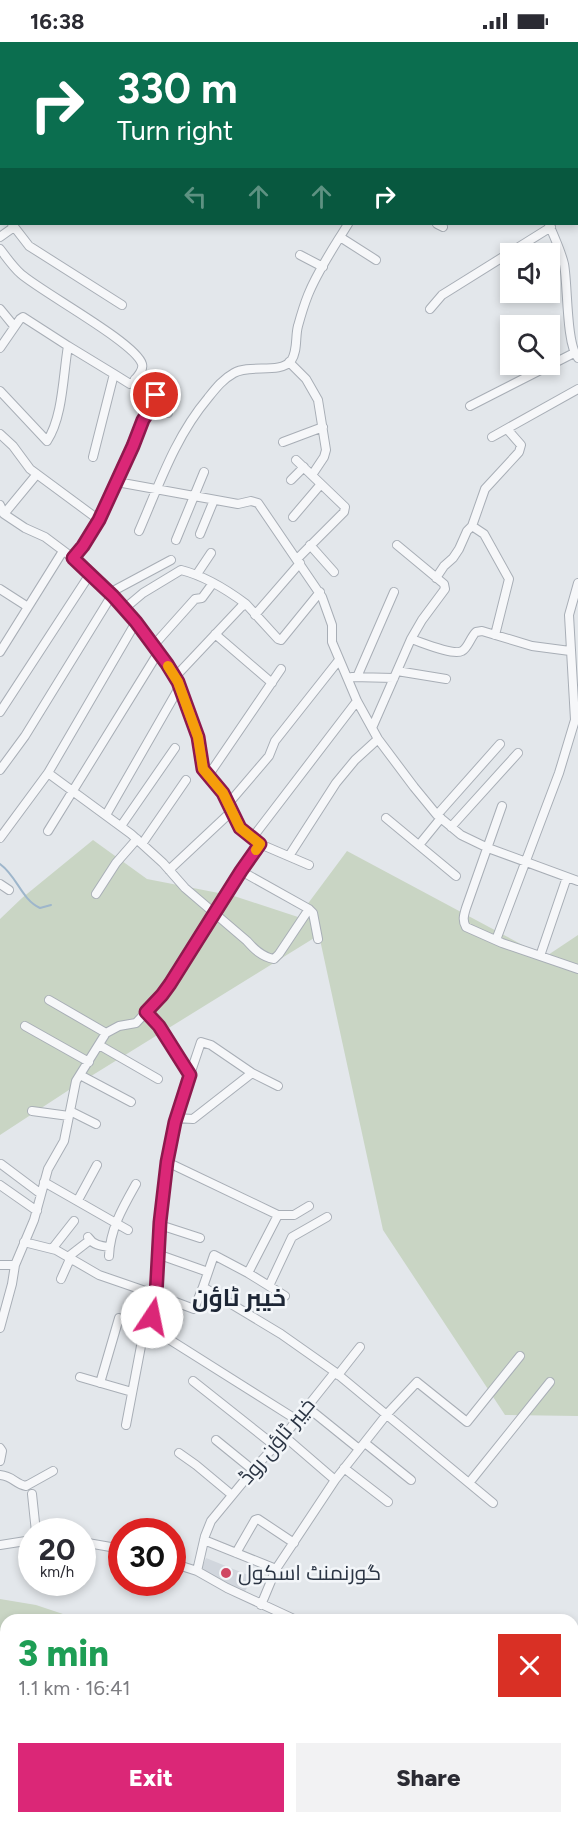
<!DOCTYPE html>
<meta charset="utf-8">
<style>
body{margin:0;font-family:Figtree,Cairo,sans-serif;background:#f2f2f3;color:#2b2b33;height:100vh;display:flex;flex-direction:column;font-size:22px;white-space:nowrap}
*{box-sizing:border-box;margin:0}
p{font-size:20px;color:#7c7c81}
.icon{flex:none;width:33px;height:33px;fill:none;stroke:currentColor;stroke-width:2;stroke-linecap:round;stroke-linejoin:round}
.map{position:relative;flex:1;overflow:hidden}
.details{position:absolute;left:0px;top:1572px;width:579px;height:210px;display:flex;flex-direction:column;background:#fff;border-radius:18px 18px 0 0;box-shadow:0 3px 9px #0003}
.details>*{flex:none}
.banner{position:absolute;left:0px;top:0px;width:579px;height:183px;box-shadow:0 3px 9px #0003;background:#0b6e4f;color:#fff;overflow:hidden}
.controls{position:absolute;left:500px;top:201px;display:grid;gap:12px}
.controls a{display:grid;place-items:center;width:60px;height:60px;border-radius:0px;background:#fff;box-shadow:0 3px 9px #0003;font-size:30px}
.speed{position:absolute;left:18px;top:1476px;display:flex;gap:12px;font-size:30px;font-weight:700;text-align:center}
.speed>*{display:grid;place-content:center;width:78px;height:78px;border-radius:50%;background:#fff;box-shadow:0 3px 9px #0003;line-height:1}
.speed small{font-size:15px;font-weight:400}
.speed .limit{border:9px solid #d22;background:#fff;color:#111}
.pin{position:absolute;display:grid;place-items:center;width:51px;height:51px;color:#fff;margin:-26px;border:3px solid #fff;border-radius:50%;box-shadow:0 2px 6px #0007}
.me{position:absolute;width:66px;margin:-33px;rotate:11deg;stroke-linejoin:round;filter:drop-shadow(0 0 4px #0008)}
.turn{display:flex;align-items:center;gap:21px;height:126px;padding:0 18px;font-size:27px}
.turn .icon{width:78px;height:78px;stroke-width:2.5}
.turn b{display:block;font-size:42px;line-height:51px}
.lanes{display:flex;align-items:center;height:57px;padding:0 18px;background:#0003;justify-content:center;gap:30px;direction:ltr}
.lanes .off{opacity:.35}
.round{display:grid;place-items:center;flex:none;width:63px;height:63px;border-radius:0px;background:#f2f2f3}
.overview{display:flex;align-items:center;justify-content:space-between;height:102px;padding:0 18px}
h1{font-size:36px;font-weight:800;line-height:45px;color:#1e9e55}
.button{display:flex;gap:12px;margin-top:auto;padding:12px 18px}
.button a{flex:1;height:69px;border-radius:0px;background:#db2777;color:#fff;font-size:24px;font-weight:800;line-height:69px;text-align:center}
.button a+a{background:#f2f2f3;color:#2b2b33}
.status{display:flex;justify-content:space-between;align-items:center;height:42px;padding:0 30px;background:#fff;direction:ltr}
.status svg{height:16px;fill:currentColor}
.map>svg:first-child{display:block}
.built{fill:#d1d6dd}
.green{fill:#c9d5c4}
.lines{fill:none;stroke-linecap:round;stroke-linejoin:round}
.stream{stroke:#9eb6cb;stroke-width:2}
.street-casing{stroke:#a8aeb6;stroke-width:10}
.street{stroke:#f6f7f9;stroke-width:8}
.route-casing{stroke:#8e194d;stroke-width:15}
.route{stroke:#db2777;stroke-width:10}
.slow{stroke:#f59e0b;stroke-width:10}
.poi-dot{fill:#d04863;stroke:#f3f6f9;stroke-width:2}
.labels{text-anchor:middle;stroke-width:5;stroke-linejoin:round;paint-order:stroke}
.street-label{font-size:21px;fill:#2b3544;stroke:#f3f6f9}
.poi-label{font-size:21px;fill:#2b3544;stroke:#f3f6f9;text-anchor:start}
.quarter-label{font-size:24px;font-weight:bold;fill:#1d2635;stroke:#f3f6f9}
</style>
<div class="status"><b>16:38</b><svg viewBox="0 0 49 12"><path d="M0 12V9h3v3zM5 12V6h3v6zM10 12V3h3v9zM15 12V0h3v12zM26 1h20v11H26zM47 4h2v5h-2z"/></svg></div>
<div class="map">
<svg width="578" height="1782" viewBox="0 0 578 1782">
<rect width="100%" height="100%" fill="#e3e7eb"/>
<path class="built" d="M206,1516L253,1535L244,1551L201,1528Z"/>
<path class="green" d="M93,798L147,837L234,854L298,875L347,809L545,915L578,893V1374L505,1373L383,1188L319,893L75,1044L0,1093V877L22,856Z
M0,1557L36,1563L81,1578H6V1776H573V1725L578,1726V1782H0Z"/>
<g class="lines">
<path class="stream" d="M0,822C17,834 21,857 40,866L51,863"/>
<g class="street-casing">
<path id="street" d="M201,0L204,2
M310,0L313,2
M380,0L383,2
M513,0L514,2
M38,2L41,0
M111,2V0
M187,2L188,0
M243,2L244,0
M281,2L282,0
M453,2V0
M0,29L2,28
M0,74L2,73
M0,111L2,110
M578,114V113
M578,137V138
M0,143L2,142
M0,161L2,163
M12,182L29,204L122,263
M437,182L443,185
M549,182C554,195 561,209 564,222C568,243 566,302 578,316
M0,195L14,185
M340,195L376,218
M0,207C7,216 13,225 21,232C43,251 136,301 142,322C144,329 136,336 132,341L130,342L114,332
M300,213L323,225
M0,267L14,284
M430,267L442,253L551,185
M0,306L20,277L23,275L68,304
M289,320L306,337L318,358L326,408L324,415L312,433
M0,349L47,399C63,375 63,333 68,304L114,332L93,415
M156,358L168,371
M470,364L574,311
M0,392L13,404L30,427L99,478
M492,395L578,347
M283,400L323,385
M296,418L345,465L344,470L297,517
M291,438L304,425
M117,440L238,462L251,459L258,461L322,555L332,583V600L357,659L378,697L414,745L437,773L461,793L488,806L578,839
M0,463L4,472L25,486L45,495L73,516L113,554L136,580L178,640L198,695L203,727L223,751L240,786L260,802L309,823
M4,472L37,432
M293,475L321,442
M472,484L484,492L509,537L495,593
M139,489C159,443 175,395 208,356C216,346 223,337 234,331C250,322 280,332 291,319C298,309 295,294 298,284C301,273 304,263 308,253C318,228 334,205 348,182
M200,492L214,458
M176,498L204,430
M310,503L334,530
M73,516L83,504L102,473L133,403L143,378L158,355L135,337
M197,532L211,511
M436,536L444,524L453,516L459,507L467,489L472,484L485,447L519,410L521,403L507,387
M0,547L28,565
M124,567L143,551L181,528C205,534 226,547 246,562
M255,573L300,521
M215,592L272,641
M411,597C421,600 453,614 462,609C468,606 470,596 476,590L482,589L532,604L570,609
M153,604L195,557L202,556L213,541
M0,610L63,509
M397,629L446,637
M175,635L241,565L246,562L278,597L281,598L320,550
M352,635L394,636
M357,635L394,550
M0,670L90,532
M372,686L411,597L422,578L445,547L444,542L397,503
M0,728L25,694L115,548L171,518
M48,731L131,792L163,821L185,846L247,899C254,907 262,915 274,917L279,912L309,867
M208,734L281,627
M228,762L269,714L275,699L339,618
M502,764L466,866C464,873 462,878 466,885L502,901L578,927
M106,773L180,644
M437,773L500,702
M386,776L456,834
M121,784L175,706
M451,785L518,711
M48,789L158,611
M253,795L357,659
M0,796L48,731L136,580
M142,802L186,738
M419,803L441,776
M289,814L336,741L355,718L378,697
M169,828L232,769
M241,829L309,867L313,871L318,897
M0,842L9,848
M96,852L116,821L137,797
M496,898L559,731L575,678L569,573L578,541
M540,914L567,835
M49,958L106,991
M146,970L159,984L190,1033
M25,984L89,1020
M99,1003L158,1037
M80,1033L131,1060
M32,1069L69,1074
M70,1069L96,1082
M176,1076L193,1077L252,1031
M167,1120L278,1173H294L309,1164
M1,1122L41,1152
M44,1140L128,1188
M0,1143L37,1169
M78,1158L97,1123
M160,1183L200,1196
M88,1195C93,1203 101,1204 109,1205
M24,1200L56,1208L99,1233L157,1253C160,1208 160,1164 167,1120C173,1079 188,1039 201,1000L211,1003L252,1031L278,1044
M52,1207L74,1179
M160,1213L208,1230
M109,1214C110,1187 123,1165 136,1142
M68,1215L90,1198
M0,1223H15
M248,1231L278,1173
M61,1237L70,1217
M269,1244L292,1195L327,1175
M203,1245L214,1213L248,1231L285,1254
M148,1284L297,1378
M0,1286L12,1242L15,1223L34,1178L48,1127L64,1099L76,1039L106,991L119,984L136,981L162,953L260,802
M335,1330L493,1461
M338,1333L360,1305
M80,1335L132,1350
M193,1339L275,1404
M100,1341L119,1276
M307,1365L359,1407
M126,1383L141,1304L152,1275L157,1253L194,1267L203,1245L281,1292L335,1330L284,1394L253,1428L211,1479L205,1494L197,1529
M284,1394L335,1438
M216,1398L253,1428
M365,1401L411,1438
M0,1406L2,1409L0,1419
M179,1411L196,1423L232,1453
M344,1426L388,1460
M0,1433C13,1434 15,1442 26,1444L53,1429
M469,1441L550,1340
M32,1452L36,1490
M204,1498L276,1527
M82,1500L122,1507
M0,1503L32,1498
M236,1511L255,1478L258,1477L294,1501
M172,1521L197,1529L227,1546L296,1578
M261,1563L276,1527L335,1438L387,1372L417,1340L467,1380L520,1314
M573,1652L578,1654
M573,1755L578,1759"/>
</g>
<use href="#street" class="street"/>
</g>
<g class="lines">
<g class="route-casing">
<path id="route" d="M152,1275L156,1253L160,1180L167,1120L175,1080L190,1033L159,984L146,970L162,953L170,942L241,829L260,802L240,786L223,751L203,727L198,695L178,640L167,622L136,580L113,554L73,516L83,504L99,478L133,404L143,378L158,355L156,353"/>
</g>
<use href="#route" class="route"/>
<path class="slow" d="M168,624L178,640L198,695L203,727L223,751L240,786L260,802L256,808"/>
</g>
<circle class="poi-dot" cx="226" cy="1531" r="6"/>
<g class="labels">
<g class="street-label">
<text transform="translate(277 1399) rotate(-50)" y="7">خیبر ٹاؤن روڈ</text>
</g>
<g class="poi-label">
<text x="238" y="1538">گورنمنٹ اسکول</text>
</g>
<g class="quarter-label">
<text x="239" y="1264">خیبر ٹاؤن</text>
</g>
</g>
</svg>
<div class="controls">
<a><svg class="icon" aria-label="sound" viewBox="0 0 24 24"><path d="M4 9h4l5-4v14l-5-4H4zM17 9q2 3 0 6"/></svg></a>
<a><svg class="icon" aria-label="search" viewBox="0 0 24 24"><circle cx="10" cy="10" r="6"/><path d="M15 15l6 6"/></svg></a>
</div>
<div class="speed"><div>20<small>km/h</small></div><div class="limit">30</div></div>
<div class="pin" style="left:156px;top:353px;background:#d93025"><svg class="icon" aria-label="arrive" viewBox="0 0 24 24"><path d="M6 21V4h12l-3 4 3 4H6"/></svg></div>
<svg class="me" style="left:152px;top:1275px" viewBox="-20 -20 40 40"><circle r="19" fill="#fff"/><path d="M0-13L10 11 0 6-10 11z" fill="#db2777"/></svg>
<div class="banner">
<div class="turn"><svg class="icon" aria-label="right" viewBox="0 0 24 24"><path d="M7 20v-9h11M14 6l5 5-5 5"/></svg><div><b>330 m</b>Turn right</div></div>
<div class="lanes"><svg class="icon off" aria-label="left" viewBox="0 0 24 24"><path d="M17 20v-9H6M10 6l-5 5 5 5"/></svg><svg class="icon off" aria-label="ahead" viewBox="0 0 24 24"><path d="M12 20V5M6 11l6-6 6 6"/></svg><svg class="icon off" aria-label="ahead" viewBox="0 0 24 24"><path d="M12 20V5M6 11l6-6 6 6"/></svg><svg class="icon" aria-label="right" viewBox="0 0 24 24"><path d="M7 20v-9h11M14 6l5 5-5 5"/></svg></div>
</div>
<section class="details">
<div class="overview"><div><h1>3 min</h1><p>1.1 km · 16:41</p></div><a class="round" style="background:#d93025;color:#fff"><svg class="icon" aria-label="close" viewBox="0 0 24 24"><path d="M6 6l12 12M18 6L6 18"/></svg></a></div>
<div class="button"><a>Exit</a><a>Share</a></div>
</section>
</div>
